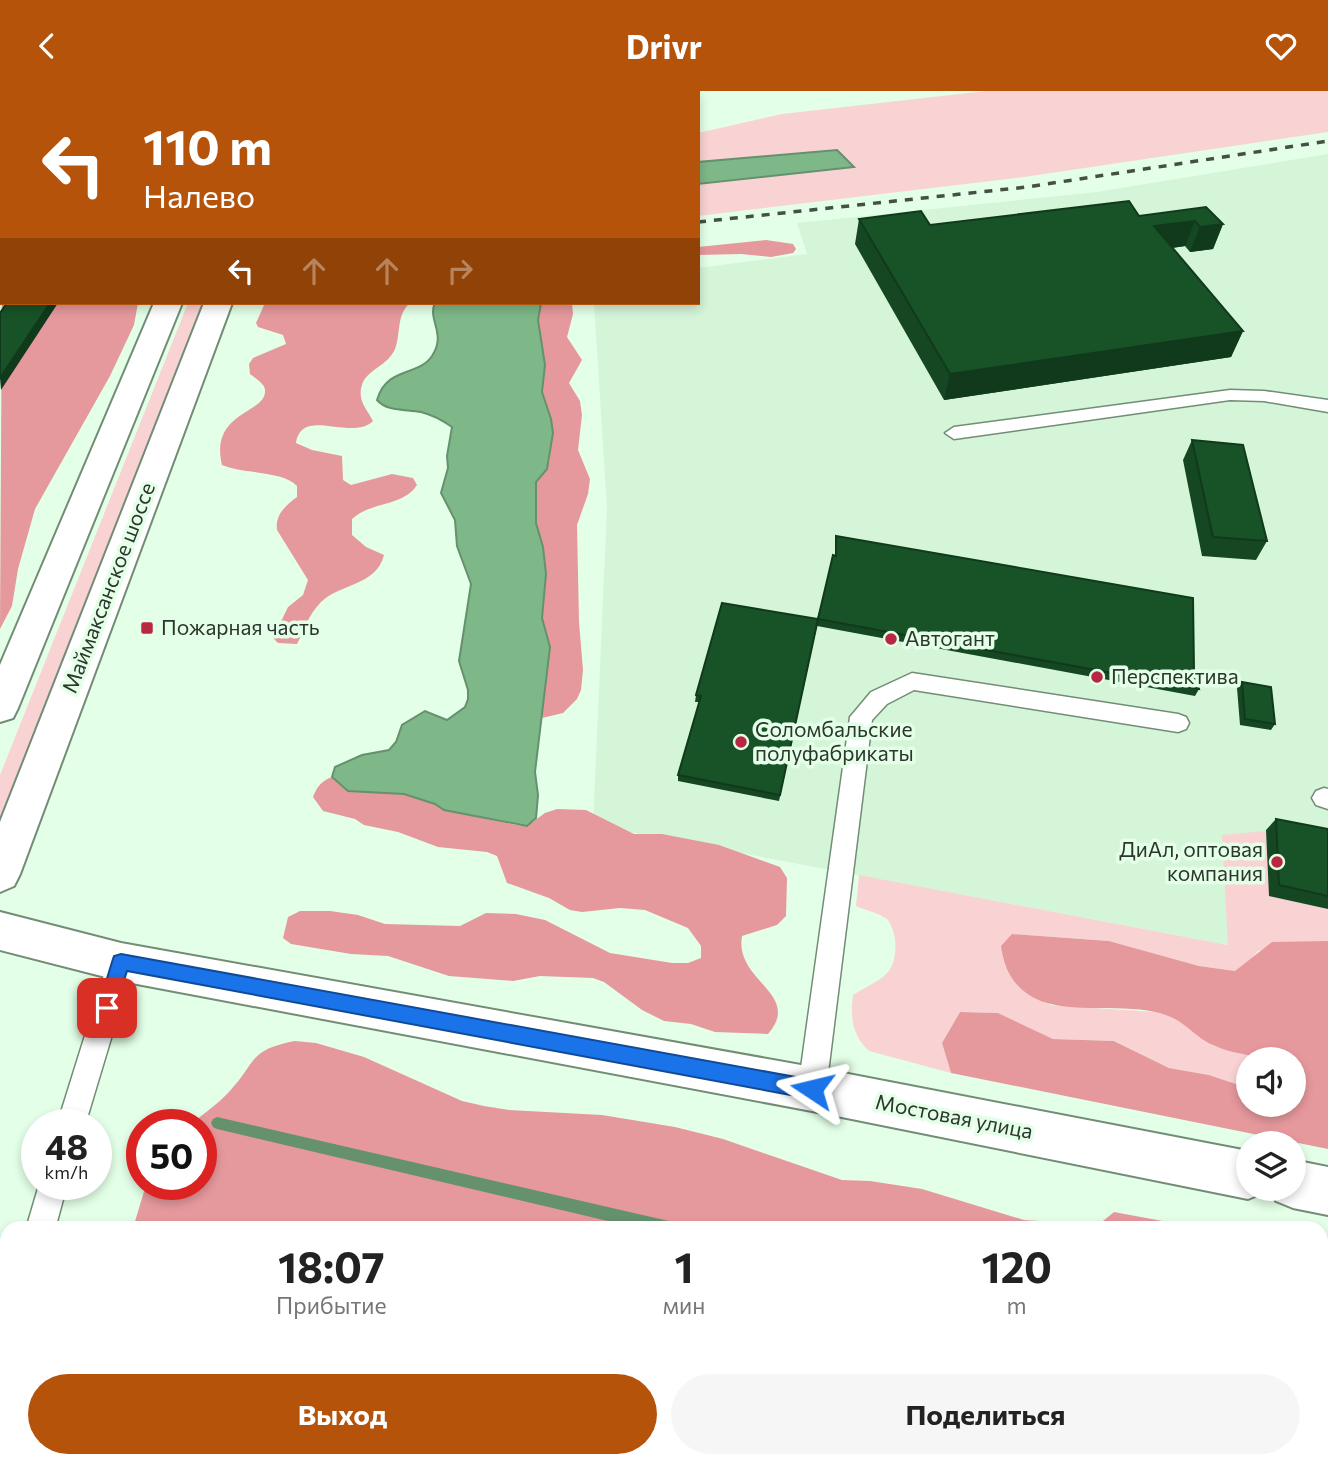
<!DOCTYPE html>
<html lang="ru">
<meta charset="utf-8">
<style>
body{margin:0;font-family:Commissioner,sans-serif;background:#f6f6f6;color:#222;height:100vh;display:flex;flex-direction:column;font-size:26px;white-space:nowrap}
*{box-sizing:border-box;margin:0}
p{font-size:23px;color:#767676}
.icon{flex:none;width:38px;height:38px;fill:none;stroke:currentColor;stroke-width:2;stroke-linecap:round;stroke-linejoin:round}
.map{position:relative;flex:1;overflow:hidden}
.sheet{position:absolute;left:0px;top:1130px;width:1328px;height:247px;display:flex;flex-direction:column;background:#fff;border-radius:21px 21px 0 0;box-shadow:0 4px 10px #0003}
.sheet>*{flex:none}
.hud{position:absolute;left:0px;top:0px;width:700px;height:214px;box-shadow:0 4px 10px #0003;background:#b45309;color:#fff;overflow:hidden}
.controls{position:absolute;left:1236px;top:956px;display:grid;gap:14px}
.controls a{display:grid;place-items:center;width:70px;height:70px;border-radius:50%;background:#fff;box-shadow:0 4px 10px #0003;font-size:35px}
.speed{position:absolute;left:21px;top:1018px;display:flex;gap:14px;font-size:35px;font-weight:700;text-align:center}
.speed>*{display:grid;place-content:center;width:91px;height:91px;border-radius:50%;background:#fff;box-shadow:0 4px 10px #0003;line-height:1}
.speed small{font-size:18px;font-weight:400}
.speed .limit{border:10px solid #d22;background:#fff;color:#111}
.pin{position:absolute;display:grid;place-items:center;width:60px;height:60px;color:#fff;margin:-30px;border-radius:14px;box-shadow:0 4px 10px #0006}
.me{position:absolute;width:77px;margin:-38px;rotate:280deg;stroke-linejoin:round;filter:drop-shadow(0 0 5px #0008)}
.turn{display:flex;align-items:center;gap:24px;height:147px;padding:0 28px;font-size:32px}
.turn .icon{width:91px;height:91px;stroke-width:2.5}
.turn b{display:block;font-size:49px;line-height:60px}
.lanes{display:flex;align-items:center;height:66px;padding:0 28px;background:#0003;justify-content:center;gap:35px;direction:ltr}
.lanes .off{opacity:.35}
.eta{display:flex;justify-content:space-evenly;align-items:center;height:119px;text-align:center}
.eta b{font-size:42px;font-weight:700;line-height:49px}
.action{display:flex;gap:14px;margin-top:auto;padding:14px 28px}
.action a{flex:1;height:80px;border-radius:42px;background:#b45309;color:#fff;font-size:28px;font-weight:700;line-height:80px;text-align:center}
.action a+a{background:#f6f6f6;color:#222}
header{display:flex;justify-content:space-between;align-items:center;height:91px;padding:0 28px;background:#b45309;color:#fff;font-size:32px;font-weight:700}
.map>svg:first-child{display:block}
.built{fill:#d4f5d8}
.green{fill:#f9d3d4}
.forest{fill:#e6999d}
.water{fill:#7eb888;stroke:#65916d;stroke-width:2}
.lines{fill:none;stroke-linecap:round;stroke-linejoin:round}
.stream{fill:#65916d;fill-rule:evenodd}
.lane-casing{stroke:#738c76;stroke-width:3}
.secondary-casing{stroke:#738c76;stroke-width:4}
.lane{fill:#fff;fill-rule:evenodd}
.secondary{fill:#fff;fill-rule:evenodd}
.rail{stroke:#445045;stroke-width:3.5;stroke-dasharray:8 8;stroke-linecap:butt}
.wall{fill:#154722}
.shaded-wall{fill:#113a1c}
.building{fill:#185328;stroke:#113a1c;stroke-width:2}
.route{fill:#1a73e8;stroke:#114b97;stroke-width:2}
.poi-dot{fill:#b82642;stroke:#e3ffe7;stroke-width:2.5}
.labels{text-anchor:middle;stroke-width:7;stroke-linejoin:round;paint-order:stroke}
.street-label{font-size:21px;fill:#2c362d;stroke:#e3ffe7}
.poi-label{font-size:21px;fill:#2c362d;stroke:#e3ffe7;text-anchor:start}
</style>
<header><svg class="icon" aria-label="back" viewBox="0 0 24 24"><path d="M15 5l-7 7 7 7"/></svg>Drivr<svg class="icon" aria-label="heart" viewBox="0 0 24 24"><path d="M12 20l-8-8c-3-5 5-10 8-4 3-6 11-1 8 4z"/></svg></header>
<div class="map">
<svg width="1328" height="1377" viewBox="0 0 1328 1377">
<rect width="100%" height="100%" fill="#e3ffe7"/>
<path class="built" d="M1328,63V870L1229,854L593,734L607,418L594,212H698V177L807,163L797,132L1097,101Z"/>
<path class="green" d="M986,0H1328V41L1024,86L698,125V42L782,23Z
M188,212H205L0,747V684Z
M1266,740L1270,805L1328,818V850L1258,860L1249,871L1235,880L1199,875L1109,850L1012,843L1050,914L1155,921L1177,927L1214,955L1263,967L1248,968V997L1209,984L1169,977L1115,950L1053,948L998,922L960,921L942,952L951,982L869,960C852,944 850,926 853,904C880,887 898,886 895,848C894,842 891,832 887,828C879,822 865,819 856,815L859,784L1228,854L1222,744Z"/>
<path class="forest" d="M766,149L793,153L796,158L793,162L771,166L741,163L698,164V156Z
M2,189V212H138L134,234L110,285L35,418L18,478L12,515L0,538Z
M265,212H410C396,224 401,243 395,258C388,275 366,279 362,294C357,310 367,318 373,330C351,351 302,315 296,352L312,359L342,365L343,389L351,394L392,383L413,387L417,394C403,416 371,410 352,428V444L366,456L384,464C376,495 341,492 321,511C308,524 305,538 297,553L278,552L273,547L288,516L303,504L308,489L277,439C275,424 285,415 297,406V395C284,380 243,383 222,374C209,320 267,323 265,299C265,293 255,287 250,283L249,273L253,267L286,253L283,244L258,236L256,232Z
M541,212H572L573,223L567,246L582,269L569,292L580,310L582,324L578,359L590,388L588,403L577,434L579,531L583,579L581,599L577,608L563,622L542,627L550,556L542,527L546,483L541,448L536,432V391L542,385L549,371L553,342L551,328L542,301L545,274L538,229Z
M332,686L348,700L404,703L435,713L444,719L516,734L527,735L545,722L557,718L586,719L634,743H662L719,754L780,776L787,787L786,825L777,834L742,845C734,890 803,903 768,943L715,941L691,933L664,930L642,919L604,891L593,887L540,885L513,890L449,885L388,865L351,863L291,853L283,847L288,826L300,820H330L358,824L385,833L460,835L486,822L516,823L545,829L610,862L672,872H688L701,867V855L688,837L645,819L620,817L582,821L570,819L549,807L507,792L497,765L487,761L438,756L398,741L364,734L355,728L323,720L313,706C317,696 321,690 332,686Z
M1012,843L1109,850L1199,875L1235,880L1272,851L1328,850V1058L951,982L942,952L960,921L998,922L1053,948L1114,950L1169,977L1209,984L1248,997V1013H1293V968C1271,968 1235,964 1215,955C1191,945 1187,928 1155,921C1117,912 1061,925 1029,904C1011,892 1004,876 1001,855Z
M295,950L316,952L364,966L462,1010L484,1015L509,1019L602,1024L675,1036L723,1048L842,1089L870,1090L922,1098L1024,1129L1098,1134L1114,1121L1200,1137H133L146,1094H201V1034H191C202,1023 217,1014 228,1002C257,972 247,959 295,950Z
M1321,1169L1328,1180V1364L1321,1368Z
M89,1370H1226L1220,1377H90Z"/>
<path class="water" d="M837,59L854,76L698,93V71Z
M435,212H541L538,229L545,274L542,301L551,328L553,342L547,378L536,391V432L543,456L546,483L542,527L550,556L535,681L538,704L536,727L527,735L444,719L435,713L404,703L348,700L332,686L335,676L362,664L389,659L396,651L402,634L425,620L447,629L465,616L468,608V599L459,570L471,493L457,455L455,429L441,402L448,377L447,365L452,336C442,329 433,324 421,321C407,318 387,321 377,309C387,275 418,286 432,265C447,243 427,228 435,212Z"/>
<g class="lines">
<path class="stream" d="M217,1026L673,1131L678,1133L679,1138H642L217,1038L213,1036L211,1032L213,1028Z"/>
<g class="lane-casing">
<path id="lane" d="M126,0H140L125,2Z
M1230,299L1264,300L1328,309V321L1264,310L1230,309L954,348L945,342L954,336Z
M912,582L1178,623L1186,626L1189,632L1186,638L1178,641L914,599L887,613L872,629L826,998L822,1007L812,1011L802,1007L798,998L850,626L871,601Z
M1324,697L1328,698V718L1316,714L1312,707L1316,700Z
M121,859L130,863L134,871L85,1034H57L108,871L112,863Z
M39,1094H67L55,1138H26Z
M7,1231V1282L0,1284V1234Z"/>
</g>
<g class="secondary-casing">
<path id="secondary" d="M246,0H268V2H246Z
M285,0H307L284,2Z
M154,212H182L18,617L13,627L0,631V574Z
M204,212H232L20,783L14,795L0,801V731Z
M0,821L121,852L812,976L1248,1060V1097H1266L1265,1101L1248,1108L812,1020L121,890L0,859Z
M1293,1069L1328,1076V1124L1293,1117L1276,1110L1271,1097H1293Z"/>
</g>
<use href="#lane" class="lane"/>
<use href="#secondary" class="secondary"/>
<path class="rail" d="M698,131L1027,96L1328,50"/>
</g>
<path class="wall" d="M1139,125L1223,133L1213,158L1190,161L1185,155L1172,157L1243,240L1231,266L944,309L855,153L859,128L930,134Z
M1192,349L1267,450L1256,469L1202,465L1183,369Z
M836,445L1194,580L1199,598L1195,605L817,535L779,710L678,690V684L699,611H695L696,604L817,528L835,464Z
M1242,591L1275,633L1271,639L1240,634L1237,597Z
M1276,728L1328,738V818L1269,805L1266,739Z"/>
<path class="shaded-wall" d="M1195,130L1185,155L1144,161L1154,135Z
M1223,133L1213,158L1190,161L1200,136Z
M50,212H58L1,299L0,287Z
M1243,240L1231,266L944,309L950,283Z"/>
<path class="building" d="M2,104V138H0V107Z
M1129,110L1139,125L1206,116L1223,133L1200,136L1195,130L1154,135L1243,240L950,283L859,128L921,120L930,134Z
M7,212H50L0,287V222Z
M1192,349L1243,354L1267,450L1213,446Z
M836,445L1193,507L1194,580L1199,598L818,528L833,464L836,465Z
M722,512L818,528L780,704L678,684L701,605L696,604Z
M1242,591L1271,596L1275,633L1245,628Z
M1276,728L1328,738V805L1279,794Z"/>
<path class="route" d="M121,863L812,989L819,992L822,998L819,1005L812,1008L127,880L113,923L107,926L100,923L98,917L112,871L114,865Z"/>
<g class="poi-dot">
<rect x="140" y="530" width="14" height="14" rx="3.5"/>
<circle cx="891" cy="548" r="7"/>
<circle cx="1097" cy="586" r="7"/>
<circle cx="741" cy="651" r="7"/>
<circle cx="1277" cy="771" r="7"/>
</g>
<g class="labels">
<g class="street-label">
<text transform="translate(109 497) rotate(-69)" y="7">Маймаксанское шоссе</text>
<text transform="translate(954 1026) rotate(11)" y="7">Мостовая улица</text>
</g>
<g class="poi-label">
<text x="161" y="544">Пожарная часть</text>
<text x="905" y="555">Автогант</text>
<text x="1111" y="593">Перспектива</text>
<text x="755" y="646">Соломбальские<tspan x="755" dy="24">полуфабрикаты</tspan></text>
<text x="1263" y="766" text-anchor="end">ДиАл, оптовая<tspan x="1263" dy="24">компания</tspan></text>
</g>
</g>
</svg>
<div class="controls">
<a><svg class="icon" aria-label="sound" viewBox="0 0 24 24"><path d="M4 9h4l5-4v14l-5-4H4zM17 9q2 3 0 6"/></svg></a>
<a><svg class="icon" aria-label="layers" viewBox="0 0 24 24"><path d="M12 4l9 5-9 5-9-5zM3 14l9 5 9-5"/></svg></a>
</div>
<div class="speed"><div>48<small>km/h</small></div><div class="limit">50</div></div>
<div class="pin" style="left:107px;top:917px;background:#d93025"><svg class="icon" aria-label="arrive" viewBox="0 0 24 24"><path d="M6 21V4h12l-3 4 3 4H6"/></svg></div>
<svg class="me" style="left:812px;top:998px" viewBox="-20 -20 40 40"><path d="M0-17L14 15 0 8-14 15z" fill="#1a73e8" stroke="#fff" stroke-width="4"/></svg>
<div class="hud">
<div class="turn"><svg class="icon" aria-label="left" viewBox="0 0 24 24"><path d="M17 20v-9H6M10 6l-5 5 5 5"/></svg><div><b>110 m</b>Налево</div></div>
<div class="lanes"><svg class="icon" aria-label="left" viewBox="0 0 24 24"><path d="M17 20v-9H6M10 6l-5 5 5 5"/></svg><svg class="icon off" aria-label="ahead" viewBox="0 0 24 24"><path d="M12 20V5M6 11l6-6 6 6"/></svg><svg class="icon off" aria-label="ahead" viewBox="0 0 24 24"><path d="M12 20V5M6 11l6-6 6 6"/></svg><svg class="icon off" aria-label="right" viewBox="0 0 24 24"><path d="M7 20v-9h11M14 6l5 5-5 5"/></svg></div>
</div>
<section class="sheet">
<div class="eta">
<div><b>18:07</b><p>Прибытие</p></div>
<div><b>1</b><p>мин</p></div>
<div><b>120</b><p>m</p></div>
</div>
<div class="action"><a>Выход</a><a>Поделиться</a></div>
</section>
</div>
